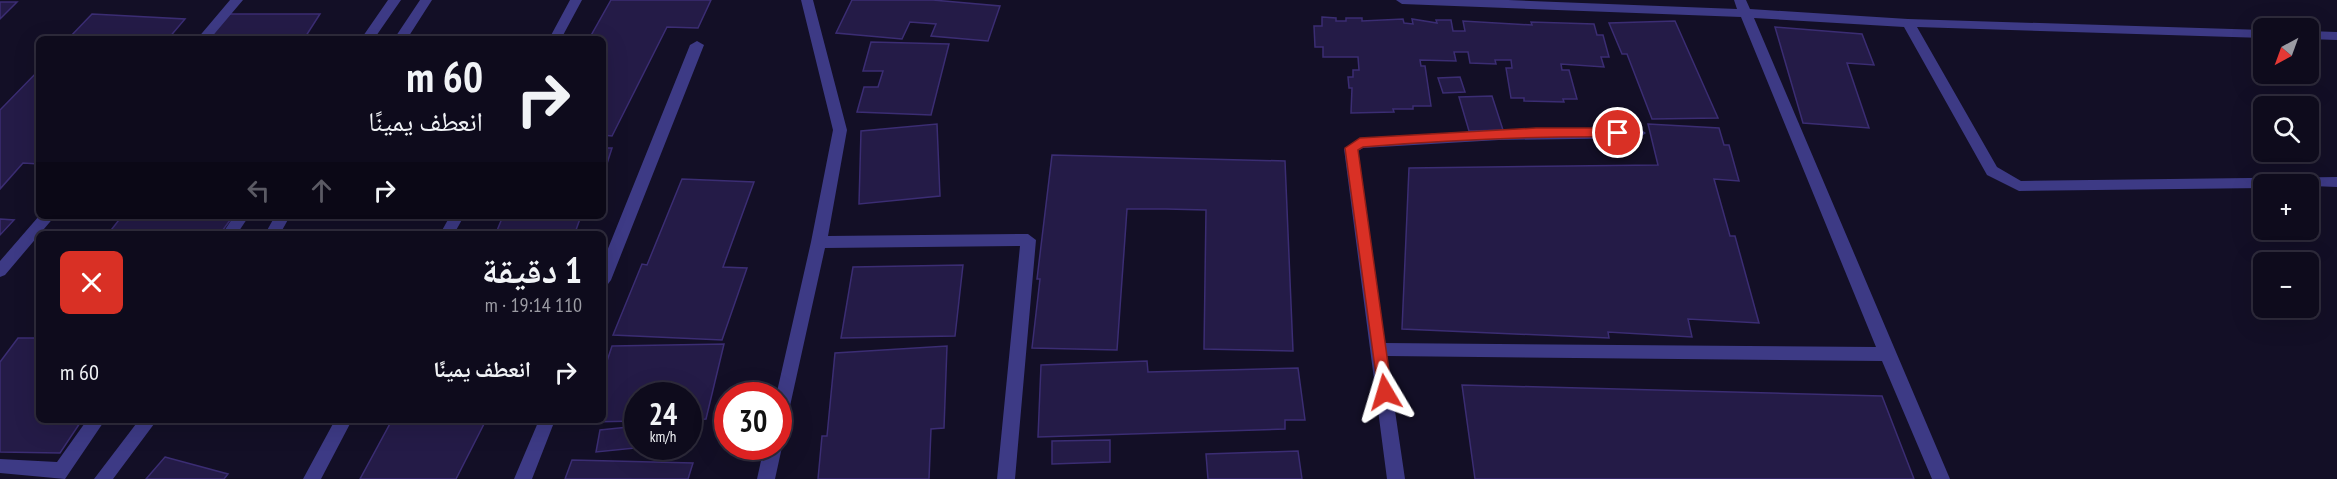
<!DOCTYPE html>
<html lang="ar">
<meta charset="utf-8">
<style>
body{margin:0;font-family:"PT Sans Narrow","Noto Naskh Arabic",sans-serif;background:#1c1929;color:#f1f3f6;direction:rtl;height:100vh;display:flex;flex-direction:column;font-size:22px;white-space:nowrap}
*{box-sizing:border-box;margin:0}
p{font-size:20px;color:#9b9ba3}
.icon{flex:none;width:33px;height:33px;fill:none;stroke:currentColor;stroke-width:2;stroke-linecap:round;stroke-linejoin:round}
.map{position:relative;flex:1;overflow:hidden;direction:ltr}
.panel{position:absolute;left:36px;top:231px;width:570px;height:192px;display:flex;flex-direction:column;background:#0e0b1c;border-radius:9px;box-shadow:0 6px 24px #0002,0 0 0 2px #2e2b3b;direction:rtl}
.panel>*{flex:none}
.banner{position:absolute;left:36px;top:36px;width:570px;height:183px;border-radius:9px;box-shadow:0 6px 24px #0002,0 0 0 2px #2e2b3b;direction:rtl;background:#0e0b1c;color:#f1f3f6;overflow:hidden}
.needle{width:39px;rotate:221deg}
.fabs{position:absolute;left:2253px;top:18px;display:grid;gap:12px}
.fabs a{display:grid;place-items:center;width:66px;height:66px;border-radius:9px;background:#0e0b1c;box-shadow:0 6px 24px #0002,0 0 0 2px #2e2b3b;font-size:30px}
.speed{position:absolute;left:624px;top:382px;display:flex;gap:12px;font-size:30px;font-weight:700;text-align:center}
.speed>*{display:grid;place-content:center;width:78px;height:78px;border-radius:50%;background:#0e0b1c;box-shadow:0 6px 24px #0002,0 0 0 2px #2e2b3b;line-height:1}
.speed small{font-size:15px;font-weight:400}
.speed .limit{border:9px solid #d22;background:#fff;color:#111}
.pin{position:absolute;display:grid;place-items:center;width:51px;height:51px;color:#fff;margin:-26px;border:3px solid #fff;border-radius:50%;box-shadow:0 2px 6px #0007}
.me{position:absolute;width:66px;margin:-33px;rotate:353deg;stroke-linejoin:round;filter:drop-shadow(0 0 4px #0008)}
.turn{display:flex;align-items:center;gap:21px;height:126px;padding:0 24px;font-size:27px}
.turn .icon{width:78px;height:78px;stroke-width:2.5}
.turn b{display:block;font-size:42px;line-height:51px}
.lanes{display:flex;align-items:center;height:57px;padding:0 24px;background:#0003;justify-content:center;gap:30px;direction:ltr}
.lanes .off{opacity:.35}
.round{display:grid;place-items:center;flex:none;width:63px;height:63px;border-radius:9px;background:#1c1929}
.summary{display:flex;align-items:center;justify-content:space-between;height:102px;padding:0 24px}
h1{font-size:36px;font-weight:800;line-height:45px}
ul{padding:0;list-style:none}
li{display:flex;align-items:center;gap:18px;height:78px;padding:0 24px}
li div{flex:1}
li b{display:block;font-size:22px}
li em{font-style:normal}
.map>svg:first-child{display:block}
.building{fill:#241b47;stroke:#3b2d73;stroke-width:1.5}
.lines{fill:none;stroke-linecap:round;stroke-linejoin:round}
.minor{fill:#3d3a85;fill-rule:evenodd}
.route{fill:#d93025;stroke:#8d1f18;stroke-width:1.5}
</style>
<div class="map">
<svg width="2337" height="479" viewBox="0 0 2337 479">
<rect width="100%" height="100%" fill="#130f26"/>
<path class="building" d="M611,0H711L698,28L667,27L612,136L603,135V39H589Z
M852,0H933L1000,6L988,41L931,36L936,24L910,22L902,39L836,33Z
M0,2H17L0,19Z
M92,14L185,19L168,39H68Z
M225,14H320L304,39H206Z
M1322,17L1336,18V21H1346V18H1362V21L1403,19L1404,23L1413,24L1412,19L1437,23L1436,20H1451L1453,31H1465L1463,21L1532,25L1531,22L1594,24L1597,35H1603L1609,57H1601L1604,67L1561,64L1562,70H1569L1577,99H1563L1564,102L1524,101V98H1511L1506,68H1512L1511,60H1495L1496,64L1470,63L1468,52H1454L1456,61L1420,60L1421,66H1425L1431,106H1413V109H1393L1394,112L1351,113L1352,88H1349L1348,77H1353V70H1359L1358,57H1323V47H1315L1314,26H1322Z
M1675,21L1718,118L1652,119L1627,54H1622L1609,23Z
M1775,27L1862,34L1874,65L1847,63L1869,128L1803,123Z
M871,42L949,44L931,115L857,112L864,87H878L883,71H863Z
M39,70V164L23,163L0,189V110Z
M1460,77L1465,92L1443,93L1438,78Z
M1492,96L1503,130L1469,131L1459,97Z
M937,124L940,196L859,204L861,131Z
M1648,124L1719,128L1724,145H1729L1739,181L1714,179L1730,236H1735L1759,323L1688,319L1692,337L1608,332L1609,338L1402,329L1409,168L1658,165Z
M603,148H612L603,176Z
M1052,155L1285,161L1293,351L1204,349L1206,210L1166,209H1127L1117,350L1032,348L1040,279H1037Z
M682,179L754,182L723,267L747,268L722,340L613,335L642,264L647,265Z
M122,216L165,217L233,216L220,234H108Z
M503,216H581L576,230L496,233Z
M0,219L14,220L0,235Z
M963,265L955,336L841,338L853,267Z
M18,338H39V420H82L60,453L0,452V362Z
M724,344L706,419L688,420V396H638V421L587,422L603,420V373L612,346Z
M947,346L944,428L931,429L929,479H818L822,436H827L835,353Z
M1147,361L1148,372L1298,368L1305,420H1285V429L1038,437L1041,365Z
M1462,385L1882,396L1914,479H1475Z
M392,420H486L456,479H360Z
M638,426V447H645L596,452L600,430Z
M1110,440V462L1052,464V441Z
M1298,451L1302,479H1208L1206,454Z
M165,457L228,474L224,479H146Z
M572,460L693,463L688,479H565Z"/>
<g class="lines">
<path class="minor" d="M230,0H243L210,39H197Z
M388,0H401L374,39H361Z
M420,0H432L407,39H394Z
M570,0H582L561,39H549Z
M801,0H813L847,130L828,236L1028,234L1036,240L1015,479H997L1020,246L825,248L786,424L784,429L778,431V396H776L811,242L833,130Z
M1396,0H1508L1737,9L1734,0H1746L1750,9L1908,19L2264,30V38L1917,27L1997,167L2021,181L2337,177V187L2264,184V188L2019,191L1987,175L1904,27L1754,18L1950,479H1932L1882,361L1387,356L1405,479H1387L1344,149L1360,138L1499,130L1639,128L1646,133L1639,138L1499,140L1363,148L1358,151L1385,343L1876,347L1741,17L1402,4Z
M2308,31L2337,32V40L2308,39Z
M697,41L704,45L611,280L608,284L603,286V261L690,45Z
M39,216H55L5,275L0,277V261Z
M234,216H249L237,234H222Z
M275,216H290L280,234H265Z
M450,216H464L454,234H440Z
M87,420H105L65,479L0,473V459L57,462Z
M139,420H157L113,479H94Z
M335,420H352L321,479H303Z
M539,420H555L532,479H514Z
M778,442L782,447L775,479H757L764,447H778Z"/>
</g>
<path class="route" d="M1536,128H1618L1625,133L1618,137C1533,136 1448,140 1363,147L1358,150L1392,392L1385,399L1379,397L1345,148L1360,138Z"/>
</svg>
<div class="fabs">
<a><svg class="needle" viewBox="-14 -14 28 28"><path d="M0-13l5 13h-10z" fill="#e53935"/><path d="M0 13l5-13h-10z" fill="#9b9ba3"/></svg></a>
<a><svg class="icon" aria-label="search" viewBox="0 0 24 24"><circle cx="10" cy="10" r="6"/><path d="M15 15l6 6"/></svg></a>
<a>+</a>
<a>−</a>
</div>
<div class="speed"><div>24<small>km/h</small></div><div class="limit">30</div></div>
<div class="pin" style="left:1618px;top:133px;background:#d93025"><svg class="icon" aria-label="arrive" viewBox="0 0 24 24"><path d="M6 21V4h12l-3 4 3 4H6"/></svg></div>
<svg class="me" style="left:1385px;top:392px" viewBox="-20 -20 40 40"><path d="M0-17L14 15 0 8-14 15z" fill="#d93025" stroke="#fff" stroke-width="4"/></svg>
<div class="banner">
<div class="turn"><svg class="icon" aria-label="right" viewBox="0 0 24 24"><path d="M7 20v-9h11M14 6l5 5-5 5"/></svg><div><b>60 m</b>انعطف يمينًا</div></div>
<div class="lanes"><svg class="icon off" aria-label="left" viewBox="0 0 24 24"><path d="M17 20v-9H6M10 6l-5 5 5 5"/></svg><svg class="icon off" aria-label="ahead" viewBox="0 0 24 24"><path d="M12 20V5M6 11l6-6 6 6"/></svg><svg class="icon" aria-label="right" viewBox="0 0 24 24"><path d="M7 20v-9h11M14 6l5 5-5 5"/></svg></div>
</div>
<section class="panel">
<div class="summary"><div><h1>1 دقيقة</h1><p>110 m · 19:14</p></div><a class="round" style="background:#d93025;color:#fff"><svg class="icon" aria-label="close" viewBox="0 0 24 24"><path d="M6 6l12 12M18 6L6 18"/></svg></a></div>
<ul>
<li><svg class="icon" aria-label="right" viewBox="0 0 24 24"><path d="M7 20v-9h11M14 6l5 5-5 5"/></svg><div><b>انعطف يمينًا</b></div><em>60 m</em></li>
</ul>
</section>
</div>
